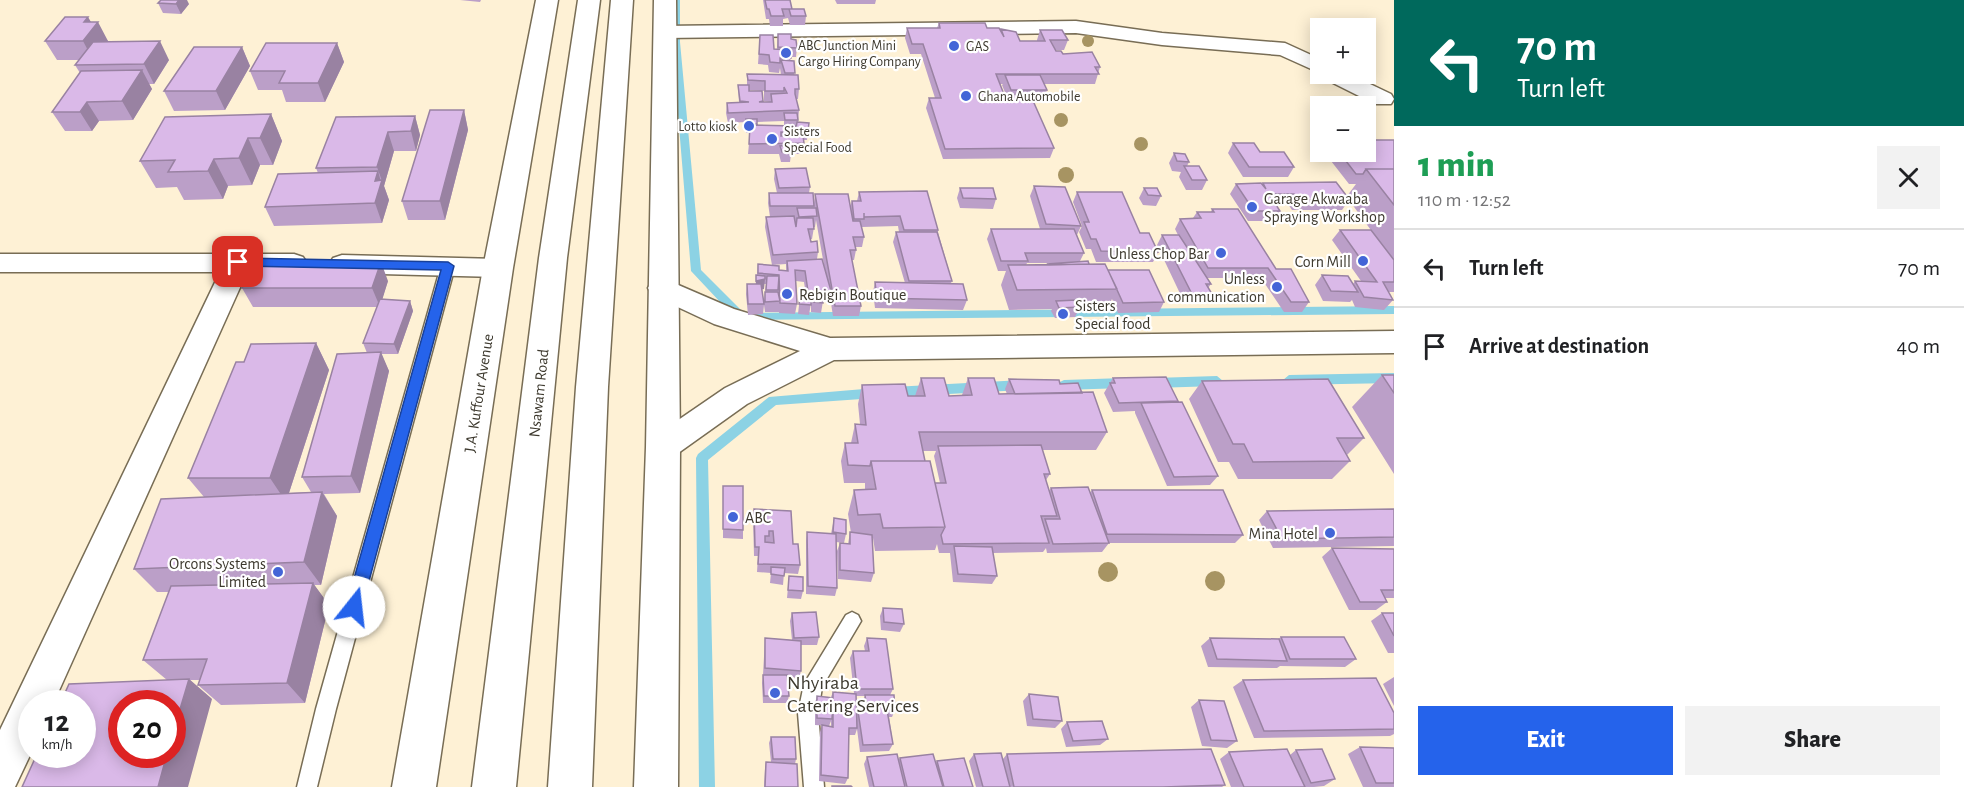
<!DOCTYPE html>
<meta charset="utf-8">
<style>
body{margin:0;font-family:"Alegreya Sans",sans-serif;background:#f2f2f2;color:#202124;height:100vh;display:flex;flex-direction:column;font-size:22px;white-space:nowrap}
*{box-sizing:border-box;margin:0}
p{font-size:20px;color:#757577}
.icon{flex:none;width:33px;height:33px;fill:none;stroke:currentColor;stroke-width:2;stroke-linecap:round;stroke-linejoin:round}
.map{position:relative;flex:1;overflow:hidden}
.details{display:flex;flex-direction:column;background:#fff;width:570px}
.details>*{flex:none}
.top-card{background:#00695c;color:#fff;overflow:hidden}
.buttons{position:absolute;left:1310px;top:18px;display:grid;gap:12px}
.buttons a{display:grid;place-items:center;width:66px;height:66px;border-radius:0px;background:#fff;box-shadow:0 3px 15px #0003;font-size:30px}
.speed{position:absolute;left:18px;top:690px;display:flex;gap:12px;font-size:30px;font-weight:700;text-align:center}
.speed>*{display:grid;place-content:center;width:78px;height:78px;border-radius:50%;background:#fff;box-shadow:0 3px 15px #0003;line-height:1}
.speed small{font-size:15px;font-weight:400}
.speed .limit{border:9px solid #d22;background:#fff;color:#111}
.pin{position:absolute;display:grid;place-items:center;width:51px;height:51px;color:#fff;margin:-26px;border-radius:12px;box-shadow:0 3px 9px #0006}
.me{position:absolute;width:66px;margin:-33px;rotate:16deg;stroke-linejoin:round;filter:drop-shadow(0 0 4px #0008)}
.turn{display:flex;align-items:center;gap:21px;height:126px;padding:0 24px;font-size:27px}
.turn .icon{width:78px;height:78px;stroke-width:2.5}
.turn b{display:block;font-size:42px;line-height:51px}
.round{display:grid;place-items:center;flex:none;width:63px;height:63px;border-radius:0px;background:#f2f2f2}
.head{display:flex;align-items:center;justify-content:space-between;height:102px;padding:0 24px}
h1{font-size:36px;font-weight:800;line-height:45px;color:#1e9e55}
.cta{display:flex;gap:12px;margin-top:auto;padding:12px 24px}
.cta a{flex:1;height:69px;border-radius:0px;background:#2563eb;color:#fff;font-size:24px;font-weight:800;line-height:69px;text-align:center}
.cta a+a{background:#f2f2f2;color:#202124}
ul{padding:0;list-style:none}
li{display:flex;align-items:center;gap:18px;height:78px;padding:0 24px;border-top:2px solid #e0e0e0}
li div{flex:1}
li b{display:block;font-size:22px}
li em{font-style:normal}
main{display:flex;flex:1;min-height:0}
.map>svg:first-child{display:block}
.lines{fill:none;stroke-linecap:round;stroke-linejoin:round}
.stream{fill:#8cd2e4;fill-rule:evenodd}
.service-casing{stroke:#786d55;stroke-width:3}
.minor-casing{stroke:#786d55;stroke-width:3}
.secondary-casing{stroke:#786d55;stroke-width:3}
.trunk-casing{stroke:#786d55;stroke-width:3}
.service{fill:#fff;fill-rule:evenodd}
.minor{fill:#fff;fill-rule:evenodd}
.secondary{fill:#fff;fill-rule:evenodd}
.trunk{fill:#fff;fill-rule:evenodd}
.tree{fill:#a79462}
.wall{fill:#bb9fc8;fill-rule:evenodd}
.shaded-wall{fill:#9982a2}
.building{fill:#dab9e8;stroke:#9982a2;stroke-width:1.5;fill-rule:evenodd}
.route{fill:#2563eb;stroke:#184099;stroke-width:1.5}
.poi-dot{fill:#4365d7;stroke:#fff;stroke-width:2}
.labels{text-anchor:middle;stroke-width:4.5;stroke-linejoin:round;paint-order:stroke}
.far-poi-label{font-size:14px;fill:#3d392e;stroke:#fff;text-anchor:start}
.poi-label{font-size:16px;fill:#3d392e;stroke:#fff;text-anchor:end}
.street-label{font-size:16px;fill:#3d392e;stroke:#fff}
.near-poi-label{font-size:20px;fill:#3d392e;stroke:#fff;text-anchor:start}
</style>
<main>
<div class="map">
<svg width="1394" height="787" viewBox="0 0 1394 787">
<rect width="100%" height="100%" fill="#fef1d5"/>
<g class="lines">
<path class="stream" d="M672,0H680V42L701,270L744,313L1394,306V314L737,320L691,271L672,42Z
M1394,373V383L1289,385L1283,380L1289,375Z
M1217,376L1223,381L1217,386L1154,388L1150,386L1148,383L1150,380L1154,378Z
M1124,378L1128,380L1130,383L1128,386L1124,388L1064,390L1060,388L1058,385L1060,382L1064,380Z
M1022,380L1026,382L1028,385L1026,388L1022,390L893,397L889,395L887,392L889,389L893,387Z
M876,388L880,390L882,393L880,396L876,398L776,405L708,460L715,787H699L696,458L698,454L769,397Z"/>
<g class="service-casing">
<path id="service" d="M448,261L455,266L336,709L317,787H297L316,709L441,266Z
M852,612L858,615L861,621L822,687L818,713L824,787H804L798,713L804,684L846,615Z"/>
</g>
<g class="minor-casing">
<path id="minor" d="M1076,21L1162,33L1285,43L1320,59V73L1280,55L1162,45L1076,33L664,38L657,36L654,32L657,28L664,26Z
M1322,74H1349L1391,94L1394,99L1391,104H1375L1325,79Z
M0,254H294L303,257L307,263L303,269L294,272H247L53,704H32V751L15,787H0V730L220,272H0Z
M342,255L498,259L507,262L511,268L507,274L498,277L342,273L333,270L329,264L333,258Z
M662,278L734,309L830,338L1394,331V353L834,360L747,404L674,456L663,460L652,456L647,447L652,438L725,388L800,351L714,324L652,295L648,288L652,281Z"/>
</g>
<g class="secondary-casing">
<path id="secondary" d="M536,0H558L513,268L436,787H392L483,268Z
M654,0H676L680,447L678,787H634L646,447Z"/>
</g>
<g class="trunk-casing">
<path id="trunk" d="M578,0H600L567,258L516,787H472L539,258Z
M611,0H633L608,387L592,787H548L576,387Z"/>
</g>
<use href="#service" class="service"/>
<use href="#minor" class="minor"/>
<use href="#secondary" class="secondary"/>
<use href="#trunk" class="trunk"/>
</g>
<g class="tree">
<circle cx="1088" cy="41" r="6"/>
<circle cx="1061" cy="120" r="7"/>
<circle cx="1141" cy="144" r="7"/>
<circle cx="1066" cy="175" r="8"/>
<circle cx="1108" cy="572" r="10"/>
<circle cx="1215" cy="581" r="10"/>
</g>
<path class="wall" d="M460,0H481L480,2Z
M763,0H790L792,9L806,16L805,25H790L788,18L783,19V26H770L769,19H766Z
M835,0H876L875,4H837Z
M158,3L189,4L181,14L163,13Z
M91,22L108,41L107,42L169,60L154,84H149L152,89L133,120L99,121L92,131H65L52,112L80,73L75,65L80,60H57L45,41Z
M939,23L987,28L1001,31V29L1020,41H1037V40L1040,30L1068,40L1064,50H1055L1056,51L1100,67L1095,84H1044L1047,90L1043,100H1032L1054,148L1050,158L943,159L926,108L929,98H935L921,54H910L905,38L907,28H937ZM1000,84H1003L1002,85L1006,95L1005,97Z
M778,34L791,39L797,48L796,57H791L790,61L799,89L798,99H796L799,110L798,122L809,123L807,140H804L803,154H791L790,162H781L779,154H748L750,133H746V122L728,123L726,113L727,103H739L738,85H747V74L781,75L780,68L779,73L769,72L768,65L758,64L760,35L774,49H777ZM749,90L764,91V101L770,102H763ZM784,121V126L756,125L757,122Z
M337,43L344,62L325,102H286L282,90H258L250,71Z
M242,47L250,66L225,110L174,111L164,91Z
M464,110L468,130L445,220H408L402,201Z
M271,114L282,141L273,165H260L252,185L228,186L223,199L184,200L177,187L156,188L140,161Z
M415,116L420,135L416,151H394L384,186L389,200L382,223L274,226L265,207L318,173L316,168Z
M1394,140V292H1388L1393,300L1384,310L1355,307L1352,300L1350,302L1323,301L1315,285L1322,275L1353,284L1355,281H1361L1332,240L1340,230L1373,233L1349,200L1342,210H1292L1288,204H1276L1280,211L1274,221H1248L1230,194L1236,184L1263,185V183L1347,196L1356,184H1349L1324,152H1365Z
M1233,143L1260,152L1294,167L1288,177H1243L1228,153Z
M1174,153L1189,162L1187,166L1207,180L1202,190H1186L1179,177L1181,172L1172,171L1169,163Z
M775,169L810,187L809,193L814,203L815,194L850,207L852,201H857L859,192L938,230V232L952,281L951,283L967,300L963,310L875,308L873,292L875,282L905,283L893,242L896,232H899L898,226L862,227V226V229L864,237L862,247H856V250L854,260H852L861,306L859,316H833L830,297L829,301H823L821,313L811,312V303L809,315L798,314L800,296H806L804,282L796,281L797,304L795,314L779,313V310V312H765L764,305L763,314L748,315L746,294L747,284H756L758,264L779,270L786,271V264L772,265L765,227L766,217H770L768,203L769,193H777L774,179ZM816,220L825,271L817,259L818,252L810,239H812L814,227H815ZM764,284H766L764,302L762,289H764Z
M1034,186L1081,226L1077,235L1084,253L1080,261L1108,271L1164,302L1159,312L1118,313L1112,299L1107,309H1079L1075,317L1055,318L1051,311L1052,309L1009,310L1001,285L1006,271H998L987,239L991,229H1040L1030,196ZM1027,263H1059L1048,264V265H1026Z
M960,188L996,199L993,209L960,208L957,198Z
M1144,188L1161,196L1156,206L1143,205L1139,198Z
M1077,192L1140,233L1158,252L1153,262H1096L1091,249H1086L1079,232L1082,226L1073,202Z
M1212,209L1276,269L1309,302L1302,312H1284L1261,278H1207L1211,284L1208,288L1212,294L1205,304H1185L1157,245L1162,235H1178L1175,229L1180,219L1193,218L1197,212H1211Z
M388,281L382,299L410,301L413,311L398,354H381L389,371L360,493L324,494L337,516L321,585H314L329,605L305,703L221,705L198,685L200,680H190L212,699L167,680L143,660L169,592H157L134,569L204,497L188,478L244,362L316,343L329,370L289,493L311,492L302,477L367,353L363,343L377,307H253L242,288Z
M1382,375H1394V474L1352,407Z
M921,378L949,396L962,395L968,378L999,394H1007L1005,389L1009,379L1060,384L1082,393L1107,432L1096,450H1042L1050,474L1046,480L1049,491L1051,488L1090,493L1092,490L1243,535L1235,543H1109L1102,552L1047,553L1046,548L1043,552L993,553L997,576L992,584L953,582L950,553H939L937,544L935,550L875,551L873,538H872L874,573L871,582L838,579L837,551L840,543L848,544L850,532L851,533L848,514L854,490H865V483H844L841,461L845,443H851L855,424H860L858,404L862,385L908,396H915ZM923,451H936L934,456L940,483H935L925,461Z
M1113,378L1178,401L1177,402L1218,476L1210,485L1167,486L1135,413V411L1113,412L1104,393Z
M1202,381L1364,438L1347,455L1350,461L1332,479H1238L1229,462H1218L1189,399Z
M723,486L743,530V539L723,538Z
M754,509L793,544L800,565L798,574L784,573L783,585L770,583L771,573L757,572L758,556H754L753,518Z
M1394,509V546L1273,548L1259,520L1267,511Z
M834,518L846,534L844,543L836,542L837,588L835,596L806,594V541L807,532L831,534Z
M1332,548L1394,549V598H1385L1387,602L1376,610H1349L1322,557Z
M789,576L803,591L801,599L787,598Z
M883,608L904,624L900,632L881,630L880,616Z
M792,613L819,637L817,645H801V671L799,678L787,677L789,696L787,703H763L762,683L763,675L765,638L792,640L790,621Z
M1382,613H1394V653H1388L1371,621Z
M1281,637L1356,659L1345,667L1280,666L1277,668L1208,667L1201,646L1210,638L1278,639Z
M867,638L893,689L890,695L895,710L892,717H889L893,744L889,751L860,752L857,729L855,735H849L848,778L845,784L819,781L820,732L822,725L831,726V721L829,726L815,725V703L817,696L831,697L833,692L854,694L850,658L853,651H865L864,646ZM856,696H865L862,702L863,711H858L857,714Z
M1394,677V706L1383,684Z
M1243,680L1394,713V734L1390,736L1254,738L1233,687Z
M1029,694L1062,721L1055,728L1027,726L1023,701Z
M1199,700L1237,741L1227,748L1202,746L1191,707Z
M1067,722L1108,739L1100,745L1066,747L1061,729Z
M771,737L796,759L795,764L798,787H764L765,768L766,762H771L769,743Z
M1360,747L1394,748V787H1363L1348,754Z
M1296,750L1335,779L1324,786L1314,787H1231L1220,759L1229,752L1290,755Z
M974,754L1003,759L1007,754L1225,785L1222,787H976L969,761Z
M867,757L899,759L900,758L936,763L937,761L973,787H869L864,764Z"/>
<path class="shaded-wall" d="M179,0H187L189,4L181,14L176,4Z
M88,17L94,27L98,22L108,41L93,60L83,41L84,22Z
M160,41L169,60L154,84L144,64Z
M337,43L344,62L325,102L318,83Z
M242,47L250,66L225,110L216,91Z
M142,70L152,89L133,120L122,101Z
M87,102L99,121L92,131L80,112Z
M464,110L468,130L445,220L440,201Z
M271,114L282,141L273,165L260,138Z
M415,116L420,135L416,151L411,131Z
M388,132L394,151L384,186L389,200L382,223L375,203V181L378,171L381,182L382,181L377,167Z
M248,138L260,165L252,185L239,158Z
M214,159L228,186L223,199L208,171Z
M381,262L388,281L380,307L372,288Z
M765,279L764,289L755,291L756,281Z
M410,301L413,311L398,354L394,344Z
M316,343L329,370L286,502L270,478Z
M381,352L389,371L360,493L351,476Z
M322,492L337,516L321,585L304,562Z
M313,583L329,605L305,703L287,683Z
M189,679L212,699L188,787H158L167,754H172V736Z"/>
<path class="building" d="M161,0H179L176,4L158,3Z
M765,0H790L792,9H782L784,16H771L769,9H767Z
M789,9H804L806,16H791Z
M65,17H88L84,22H98L83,41H45Z
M939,23H985L987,28H999L1004,37L1001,29L1016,32L1020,41H1045L1040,30H1062L1068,40H1050L1056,51H1061L1063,54L1092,52L1100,67H1095L1099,74H996L1007,102L1005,95L1030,94L1054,148L945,149L929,98H941L923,44H912L907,28H940Z
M778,34H791V39L796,40L797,48L778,47Z
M760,35H773L774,49L791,50V58H780V63L770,62L769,55L759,54Z
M160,41L144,64L75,65L93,42Z
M266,43H337L318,83H279L285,71H250Z
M194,47H242L216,91H164Z
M781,60L794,61L795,73H785Z
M142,70L122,101L87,102L80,112H52L81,71Z
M747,74L798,75L799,89H795V94L799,110L728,113L727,103L749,102L740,101L738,85H749V91H762L763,101L759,102H772L771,94L787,93L784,87V91H765V81L748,80Z
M1005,75H1040L1047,90H1011Z
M430,110H464L440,201H402Z
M784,113H797L798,120H785Z
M271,114L260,138H248L239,158L214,159L208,171L168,172L175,160L140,161L165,117Z
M415,116L411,131L388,132L377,167L316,168L336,117Z
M746,119H757V124L747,123Z
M797,122L809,123L808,130L796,129Z
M750,125L795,126V133L781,132V136H803L804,143L749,144Z
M1365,140H1394V169H1366L1363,174H1356L1339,152H1365Z
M1233,143H1254L1260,152H1284L1294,167H1249Z
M789,145L791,151L782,152L780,146Z
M1174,153L1185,154L1189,162L1177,161Z
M1184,166H1199L1207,180H1192Z
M806,168L810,187L779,188L775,169Z
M1366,169H1394V205Z
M378,171L375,181L382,180L375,203L265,207L278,174Z
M1336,182L1349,199L1299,200L1294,194H1269L1280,211H1254L1236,184L1261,183L1266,189L1263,183Z
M1034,186L1065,187L1081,226L1046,224Z
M960,188H993L996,199L963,198Z
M1144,188H1157L1161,196L1148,195Z
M927,191L938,230H904L900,216L864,217V213V219H854L852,201H861L859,192Z
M1077,192H1122L1140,233H1149L1158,252L1101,251L1096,239H1091L1084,222H1089Z
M769,193H813L814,206H770Z
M815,194H848L853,221H860L864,237H853L856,250H850L861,306H835Z
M797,208H816L817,216L799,217Z
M1212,209H1238L1276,269H1291L1309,302H1291L1268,268H1208L1180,219L1201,218L1197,212H1214Z
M794,216L796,227L797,218H813L814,229H808L811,242L817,241L818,252L773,255L766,217Z
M991,229H1074L1084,253H1025L1028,261H1001Z
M1340,230H1371L1394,260V282H1383L1393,300L1364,297L1355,281L1377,282Z
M896,232H937L952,281H909Z
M1162,235H1179L1211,284H1206L1212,294H1192Z
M822,259L831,291H808L805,271L795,270L797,304L780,303L779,275L758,273V264L779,266V270L788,271L787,261Z
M1088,261L1089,264L1049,265L1048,264Z
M254,262H381L372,288H242Z
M1105,264L1117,289L1017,290L1008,265Z
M1108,270H1149L1164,302L1123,303Z
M756,275L765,276V279L756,281Z
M1322,275L1348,276L1358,292L1331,291Z
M767,276H779L778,290H766Z
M875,282L963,284L967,300L877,298Z
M747,284H761L764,304H748Z
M765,292H778L780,301L765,302Z
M812,293H822L823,303L813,302Z
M800,296L811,297V305L799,304Z
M380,299L410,301L394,344L363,343Z
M1077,300L1080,307L1059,308L1056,301Z
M316,343L270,478H188L236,362H244L251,344Z
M381,352L351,476L302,477L337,354Z
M1382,375H1394V393Z
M1166,377L1178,401L1119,403L1110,383H1115L1113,378Z
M921,378H944L949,396L972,395L968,378H994L999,394L1093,392L1107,432H919L925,461H871L870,466L848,465L845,443H858L855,424L866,425L862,385L905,384L908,396H925Z
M1009,379L1059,380L1060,384L1078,383L1082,393L1015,394Z
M1328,379L1364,438H1337L1350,461L1253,462L1244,444H1233L1202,381Z
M1182,402L1218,476L1174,477L1141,403Z
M1041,445L1050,474H1044L1057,516H1041L1049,543L943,544L941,535L945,527L935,483H946L938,446Z
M871,461H930L945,527L883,528L880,514L858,515L854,490L876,489Z
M723,486H743V530L723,529Z
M1088,487L1109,543L1053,544L1045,519H1060L1051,488Z
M1092,490H1223L1243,535L1107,534Z
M322,492L304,562L134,569L161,499Z
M754,509L791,511L793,544H798L800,565L758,564L759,547H755ZM769,531H773L774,543L765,542V536H769Z
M1394,509V537L1282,539L1267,511Z
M834,518L846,520V534L833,532Z
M807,532L836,534L837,588L808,586Z
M850,532L872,535L874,573L840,570V543L850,544Z
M954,546L992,547L997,576L958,574Z
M1332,548L1394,549V590H1381L1387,602H1360Z
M771,567L785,568L784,576L771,574Z
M789,576L803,577V591L788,590Z
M313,583L287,683L198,685L207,659L143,660L171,586Z
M883,608L902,609L904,624L884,622Z
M816,612L819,637L794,638L792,613Z
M1382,613H1394V636Z
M1281,637H1344L1356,659H1290Z
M765,638L801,641V671L765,668Z
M867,638L886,639L893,689H857L853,651H869Z
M1210,638L1279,639L1287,661L1217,659Z
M763,675H787L789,696H764Z
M1376,678L1394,713V729L1264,731L1243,680Z
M189,679L172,736V704H122V754H167L158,787H22L37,754H82V704H60L69,684Z
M833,692L856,694L857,728H849L848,778L821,775L822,725L833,727V704L832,719L817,718V696L833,698Z
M1029,694L1058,697L1062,721L1033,719Z
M865,695H894L895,710H887L893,744L863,745L858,711H867Z
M1199,700L1224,701L1237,741L1211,740Z
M1102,721L1108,739L1073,741L1067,722Z
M771,737H795L796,759H773Z
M1360,747L1394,748V783H1376Z
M1211,749L1225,785L1163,787H1014L1007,754Z
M1287,749L1305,787H1244L1229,752Z
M1322,749L1335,779L1311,783L1296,750Z
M1001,753L1010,787H983L974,754Z
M897,754L905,787H874L867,757Z
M933,754L943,787H907L900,758Z
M964,758L973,787H944L937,761Z
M766,762L797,764L798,787H765Z
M832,786H851L852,787H832Z"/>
<path class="route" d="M238,258L448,262L454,266L362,607L360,612L354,614L349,612L346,607L441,270L238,266L232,262Z"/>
<g class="poi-dot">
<circle cx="954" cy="46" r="6"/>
<circle cx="786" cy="53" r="6"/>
<circle cx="966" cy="96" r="6"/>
<circle cx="749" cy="126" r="6"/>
<circle cx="772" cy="139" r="6"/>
<circle cx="1252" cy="207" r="6"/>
<circle cx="1221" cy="253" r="6"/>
<circle cx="1363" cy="261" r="6"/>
<circle cx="1277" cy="287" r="6"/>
<circle cx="787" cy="294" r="6"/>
<circle cx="1063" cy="314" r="6"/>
<circle cx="733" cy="517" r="6"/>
<circle cx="1330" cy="533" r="6"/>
<circle cx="278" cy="572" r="6"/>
<circle cx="775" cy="693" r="6"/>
</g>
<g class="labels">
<g class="far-poi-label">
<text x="798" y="50">ABC Junction Mini<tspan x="798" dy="16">Cargo Hiring Company</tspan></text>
<text x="966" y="51">GAS</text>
<text x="978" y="101">Ghana Automobile</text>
<text x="737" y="131" text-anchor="end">Lotto kiosk</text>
<text x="784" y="136">Sisters<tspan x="784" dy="16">Special Food</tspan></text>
</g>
<g class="poi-label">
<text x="1264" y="204" text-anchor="start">Garage Akwaaba<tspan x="1264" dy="18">Spraying Workshop</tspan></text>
<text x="1209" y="259">Unless Chop Bar</text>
<text x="1351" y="267">Corn Mill</text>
<text x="1265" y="284">Unless<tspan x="1265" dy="18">communication</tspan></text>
<text x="799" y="300" text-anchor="start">Rebigin Boutique</text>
<text x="1075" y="311" text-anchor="start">Sisters<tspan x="1075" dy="18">Special food</tspan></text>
<text x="745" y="523" text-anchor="start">ABC</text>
<text x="1318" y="539">Mina Hotel</text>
<text x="266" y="569">Orcons Systems<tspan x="266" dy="18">Limited</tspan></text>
</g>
<g class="street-label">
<text transform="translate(478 393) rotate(-81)" y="6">J.A. Kuffour Avenue</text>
<text transform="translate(538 393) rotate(-84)" y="6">Nsawam Road</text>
</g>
<g class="near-poi-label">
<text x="787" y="689">Nhyiraba<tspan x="787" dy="23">Catering Services</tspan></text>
</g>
</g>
</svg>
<div class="buttons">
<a>+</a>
<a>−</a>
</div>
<div class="speed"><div>12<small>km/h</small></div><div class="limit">20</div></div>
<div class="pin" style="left:238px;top:262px;background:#d93025"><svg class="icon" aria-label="arrive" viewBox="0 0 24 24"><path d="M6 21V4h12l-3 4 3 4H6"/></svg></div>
<svg class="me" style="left:354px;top:607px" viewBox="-20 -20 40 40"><circle r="19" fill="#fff"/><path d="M0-13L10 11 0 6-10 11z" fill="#2563eb"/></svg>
</div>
<section class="details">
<div class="top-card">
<div class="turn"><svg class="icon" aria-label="left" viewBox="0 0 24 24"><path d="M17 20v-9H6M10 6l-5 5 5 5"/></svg><div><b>70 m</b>Turn left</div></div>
</div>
<div class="head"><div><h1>1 min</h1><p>110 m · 12:52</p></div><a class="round"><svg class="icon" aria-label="close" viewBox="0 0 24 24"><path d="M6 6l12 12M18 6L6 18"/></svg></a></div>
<ul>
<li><svg class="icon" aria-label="left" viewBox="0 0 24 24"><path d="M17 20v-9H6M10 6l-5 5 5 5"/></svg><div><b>Turn left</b></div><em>70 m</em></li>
<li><svg class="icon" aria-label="arrive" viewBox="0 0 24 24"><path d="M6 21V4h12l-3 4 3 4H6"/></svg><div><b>Arrive at destination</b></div><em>40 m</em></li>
</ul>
<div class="cta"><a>Exit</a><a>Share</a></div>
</section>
</main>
